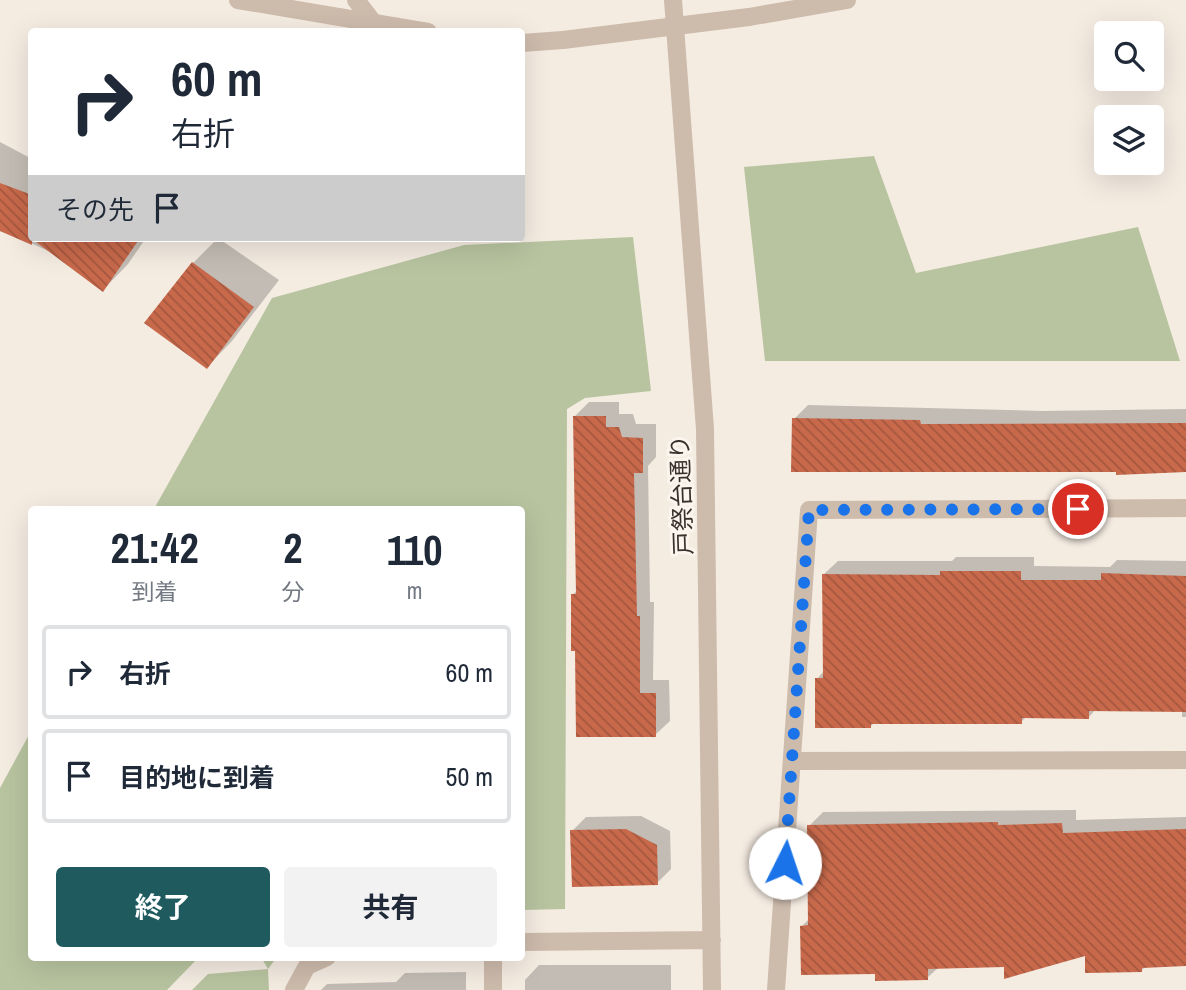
<!DOCTYPE html>
<html lang="ja">
<meta charset="utf-8">
<style>
body{margin:0;font-family:"Archivo Narrow","Noto Sans JP",sans-serif;background:#f2f2f3;color:#1f2937;height:100vh;display:flex;flex-direction:column;font-size:26px;white-space:nowrap}
*{box-sizing:border-box;margin:0}
p{font-size:23px;color:#747a83}
.icon{flex:none;width:38px;height:38px;fill:none;stroke:currentColor;stroke-width:2;stroke-linecap:round;stroke-linejoin:round}
.map{position:relative;flex:1;overflow:hidden}
.panel{position:absolute;left:28px;top:506px;width:497px;height:455px;display:flex;flex-direction:column;background:#fff;border-radius:7px;box-shadow:0 7px 28px #0002}
.panel>*{flex:none}
.hud{position:absolute;left:28px;top:28px;width:497px;height:214px;border-radius:7px;box-shadow:0 7px 28px #0002;background:#fff;color:#1f2937;overflow:hidden}
.buttons{position:absolute;left:1094px;top:21px;display:grid;gap:14px}
.buttons a{display:grid;place-items:center;width:70px;height:70px;border-radius:7px;background:#fff;box-shadow:0 7px 28px #0002;font-size:35px}
.pin{position:absolute;display:grid;place-items:center;width:60px;height:60px;color:#fff;margin:-30px;border:4px solid #fff;border-radius:50%;box-shadow:0 2px 7px #0007}
.me{position:absolute;width:77px;margin:-38px;rotate:4deg;stroke-linejoin:round;filter:drop-shadow(0 0 5px #0008)}
.turn{display:flex;align-items:center;gap:24px;height:147px;padding:0 28px;font-size:32px}
.turn .icon{width:91px;height:91px;stroke-width:2.5}
.turn b{display:block;font-size:49px;line-height:60px}
.then{display:flex;align-items:center;height:66px;padding:0 28px;background:#0003;gap:14px;font-size:26px}
.eta{display:flex;justify-content:space-evenly;align-items:center;height:119px;text-align:center}
.eta b{font-size:42px;font-weight:700;line-height:49px}
.action{display:flex;gap:14px;margin-top:auto;padding:14px 28px}
.action a{flex:1;height:80px;border-radius:7px;background:#1f5a5e;color:#fff;font-size:28px;font-weight:700;line-height:80px;text-align:center}
.action a+a{background:#f2f2f3;color:#1f2937}
ul{padding:0;list-style:none}
li{display:flex;align-items:center;gap:21px;height:94px;margin:0 14px 10px;padding:0 14px;border:4px solid #e0e1e3;border-radius:7px}
li div{flex:1}
li b{display:block;font-size:26px}
li em{font-style:normal}
.map>svg:first-child{display:block}
.green{fill:#b8c4a0}
.shadow{fill:#0003}
.building{fill:url(#building-back-hatch)}
.lines{fill:none;stroke-linecap:round;stroke-linejoin:round}
.minor{stroke:#cdbbac;stroke-width:18}
.minor-bridge{stroke:#cdbbac;stroke-width:18}
.route{stroke:#1a73e8;stroke-width:12;stroke-dasharray:0 21.6}
.labels{text-anchor:middle;stroke-width:6;stroke-linejoin:round;paint-order:stroke}
.street-label{font-size:24px;fill:#3b302b;stroke:#fbf5ee}
</style>
<div class="map">
<svg width="1186" height="990" viewBox="0 0 1186 990">
<defs>
<pattern id="building-back-hatch" width="6" height="6" patternUnits="userSpaceOnUse" patternTransform="scale(1.75)"><rect width="6" height="6" fill="#c8694b"/><path d="M-1 5l2 2M0 0l6 6M5-1l2 2" fill="none" stroke="#a4573f"/></pattern>
</defs>
<rect width="100%" height="100%" fill="#f4ebe1"/>
<path class="green" d="M874,156L916,273L1138,227L1180,361H765L744,167Z
M633,237L651,391L585,398L567,409L565,909L522,910V509H154L272,298L464,245Z
M31,731L32,957H199L167,990H0V788Z
M261,957H277L268,969L269,990H192L208,974L268,969Z"/>
<path class="shadow" d="M0,142L32,159V238H146L128,264L103,290L55,254L0,229Z
M218,238L279,280L232,341L207,367L147,323L193,263Z
M589,402H619V414H633L636,424H656V457L648,466L650,602H654L653,680H669L670,721L655,735L577,650L572,595L578,590L575,416Z
M808,405L1043,411L1186,409V471L794,419Z
M956,557H1034V566L1110,567L1117,560L1186,561V717H1182V710L1096,709L1089,717L1027,716L1021,722H875L870,727L817,679L824,671L823,575L838,561H952Z
M1076,810V820L1186,817V965L1146,966L1141,971L1087,954L939,967L927,978L876,973L802,926L809,919V826L823,812Z
M641,816L670,831L671,869L657,883L572,831L586,817Z
M539,965H671V990H525V980Z
M466,972V990H321L327,984L396,982L405,973Z"/>
<path class="building" d="M0,183L32,195V238H140L103,292L32,239V245L0,231Z
M192,262L254,307L207,369L144,323Z
M573,416H606V427H619L622,437L643,438V473H634L637,616H640V693H656V737H576L575,651H571V594H576Z
M792,418L920,420L921,424L1186,423V472L1116,475V472H791Z
M940,571H1021V580H1101V573L1186,576V712L1089,711V719L1022,718V724H871V728H815V678H823L822,574L940,575Z
M998,822V825L1062,823L1063,833L1186,829V966L1142,968V972L1085,973V956L1004,979V967L928,969V980L875,981V974L801,975L800,926L808,925L807,825Z
M626,829L657,845L658,885L572,887L570,830Z"/>
<g class="lines">
<path class="minor" d="M238,0L428,32
M356,0L373,22
M673,0L705,429L712,990
M749,17L847,0
M522,43L563,40
M792,761L1186,760
M522,942L712,940
M493,957V990
M294,990L307,966L327,957
M776,990L809,510L1186,508"/>
<path class="minor-bridge" d="M563,40L749,17"/>
</g>
<g class="lines">
<path class="route" d="M785,863L809,510L1078,509"/>
</g>
<g class="labels">
<g class="street-label">
<text transform="translate(682 495) rotate(-92)" y="8">戸祭台通り</text>
</g>
</g>
</svg>
<div class="buttons">
<a><svg class="icon" aria-label="search" viewBox="0 0 24 24"><circle cx="10" cy="10" r="6"/><path d="M15 15l6 6"/></svg></a>
<a><svg class="icon" aria-label="layers" viewBox="0 0 24 24"><path d="M12 4l9 5-9 5-9-5zM3 14l9 5 9-5"/></svg></a>
</div>
<div class="pin" style="left:1078px;top:509px;background:#d93025"><svg class="icon" aria-label="arrive" viewBox="0 0 24 24"><path d="M6 21V4h12l-3 4 3 4H6"/></svg></div>
<svg class="me" style="left:785px;top:863px" viewBox="-20 -20 40 40"><circle r="19" fill="#fff"/><path d="M0-13L10 11 0 6-10 11z" fill="#1a73e8"/></svg>
<div class="hud">
<div class="turn"><svg class="icon" aria-label="right" viewBox="0 0 24 24"><path d="M7 20v-9h11M14 6l5 5-5 5"/></svg><div><b>60 m</b>右折</div></div>
<div class="then">その先<svg class="icon" aria-label="arrive" viewBox="0 0 24 24"><path d="M6 21V4h12l-3 4 3 4H6"/></svg></div>
</div>
<section class="panel">
<div class="eta">
<div><b>21:42</b><p>到着</p></div>
<div><b>2</b><p>分</p></div>
<div><b>110</b><p>m</p></div>
</div>
<ul>
<li><svg class="icon" aria-label="right" viewBox="0 0 24 24"><path d="M7 20v-9h11M14 6l5 5-5 5"/></svg><div><b>右折</b></div><em>60 m</em></li>
<li><svg class="icon" aria-label="arrive" viewBox="0 0 24 24"><path d="M6 21V4h12l-3 4 3 4H6"/></svg><div><b>目的地に到着</b></div><em>50 m</em></li>
</ul>
<div class="action"><a>終了</a><a>共有</a></div>
</section>
</div>
